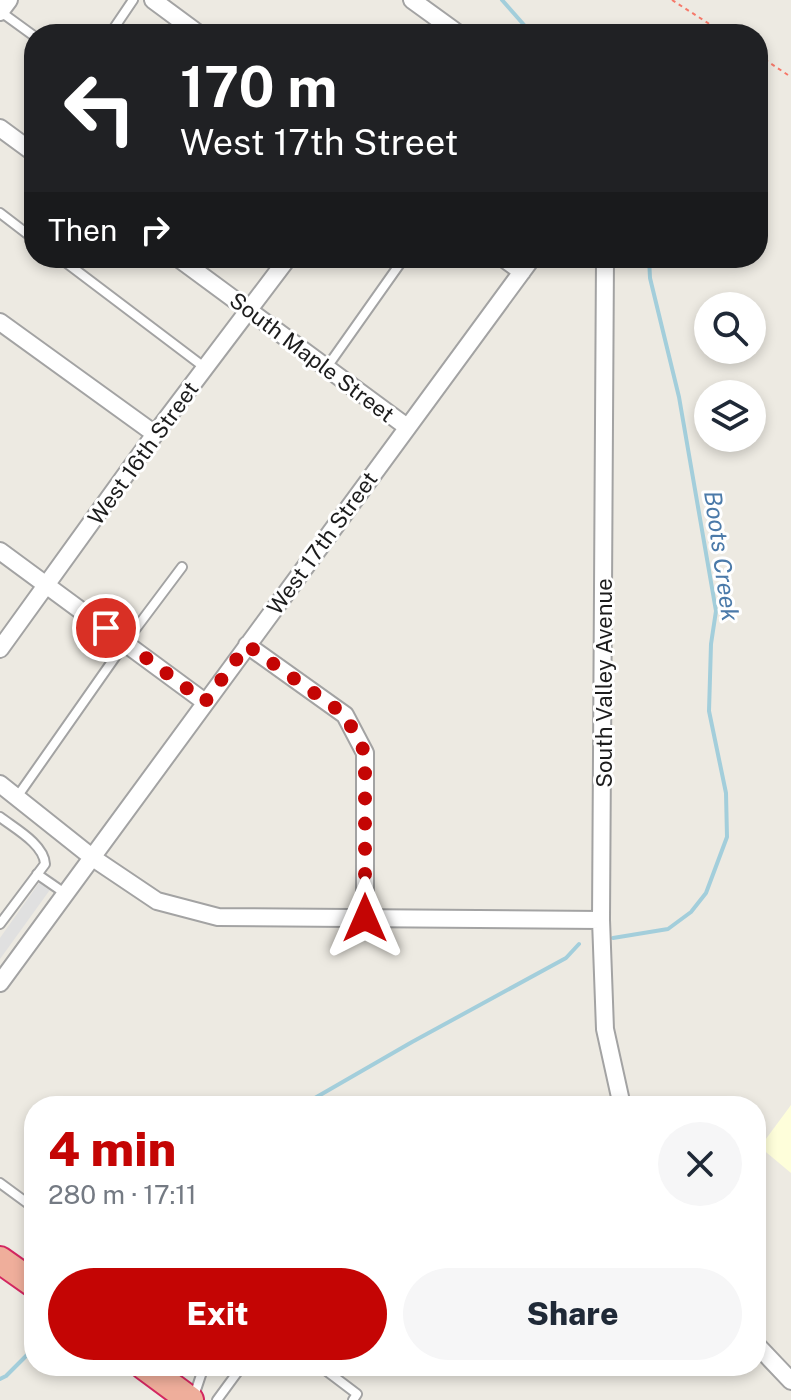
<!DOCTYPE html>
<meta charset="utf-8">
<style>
body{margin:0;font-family:"Public Sans",sans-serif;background:#f6f6f7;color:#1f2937;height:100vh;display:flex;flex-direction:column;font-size:30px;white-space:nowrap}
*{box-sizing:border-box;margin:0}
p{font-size:26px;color:#747a83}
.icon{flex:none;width:44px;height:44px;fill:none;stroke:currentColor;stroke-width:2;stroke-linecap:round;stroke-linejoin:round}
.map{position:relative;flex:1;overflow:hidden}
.drawer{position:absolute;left:24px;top:1096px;width:742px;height:280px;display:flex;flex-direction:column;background:#fff;border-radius:32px;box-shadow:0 4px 12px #0003}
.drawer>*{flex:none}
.top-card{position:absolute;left:24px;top:24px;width:744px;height:244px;border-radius:32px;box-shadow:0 4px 12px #0003;background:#202124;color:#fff;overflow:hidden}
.tools{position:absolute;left:694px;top:292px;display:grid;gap:16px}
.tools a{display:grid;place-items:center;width:72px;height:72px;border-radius:50%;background:#fff;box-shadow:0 4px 12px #0003;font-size:40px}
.pin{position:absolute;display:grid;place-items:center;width:68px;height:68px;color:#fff;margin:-34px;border:4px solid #fff;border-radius:50%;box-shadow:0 2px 8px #0007}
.me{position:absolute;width:88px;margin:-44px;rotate:0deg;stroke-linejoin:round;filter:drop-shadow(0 0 6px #0008)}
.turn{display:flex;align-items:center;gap:28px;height:168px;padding:0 24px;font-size:36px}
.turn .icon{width:104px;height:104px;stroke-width:2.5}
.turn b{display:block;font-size:56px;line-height:68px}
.then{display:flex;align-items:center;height:76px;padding:0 24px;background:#0003;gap:16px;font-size:30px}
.round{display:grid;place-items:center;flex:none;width:84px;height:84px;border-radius:42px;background:#f6f6f7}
.headline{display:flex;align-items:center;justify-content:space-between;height:136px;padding:0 24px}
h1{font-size:48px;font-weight:800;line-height:60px;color:#c40504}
.button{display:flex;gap:16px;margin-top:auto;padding:16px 24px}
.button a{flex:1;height:92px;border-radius:48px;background:#c40504;color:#fff;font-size:32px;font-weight:800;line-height:92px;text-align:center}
.button a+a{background:#f6f6f7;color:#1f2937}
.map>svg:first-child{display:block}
.education{fill:#fefeda}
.parking{fill:#e0e0e0}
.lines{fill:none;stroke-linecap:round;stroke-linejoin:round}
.stream{stroke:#a3cedb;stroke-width:4}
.service-casing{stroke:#a3a3a3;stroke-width:12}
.minor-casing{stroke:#a3a3a3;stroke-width:20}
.trunk-casing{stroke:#d32761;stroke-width:30}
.path{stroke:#f6796a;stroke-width:2;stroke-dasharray:4 4;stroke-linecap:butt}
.service{stroke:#fff;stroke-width:8}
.minor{stroke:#fff;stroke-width:16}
.trunk{stroke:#efae9b;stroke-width:26}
.route{stroke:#c40504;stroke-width:14;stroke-dasharray:0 25.2}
.labels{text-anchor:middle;stroke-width:6;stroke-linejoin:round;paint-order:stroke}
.street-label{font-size:22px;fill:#1c1c1c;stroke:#fff}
.water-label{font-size:24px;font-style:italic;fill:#4b7aa9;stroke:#fff}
</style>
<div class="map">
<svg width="791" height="1400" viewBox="0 0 791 1400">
<rect width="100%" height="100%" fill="#edeae2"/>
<path class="education" d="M791,1105V1173L760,1147Z"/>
<path class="parking" d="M46,873L57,880L0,959V938Z"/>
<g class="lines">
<path class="stream" d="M502,0L532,34
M613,938L668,929L691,912L706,893L727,837L726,793L709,711L711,644L716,611L679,397L650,278L649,258
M301,1106L412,1042L566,958L579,944
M0,1379L6,1376L34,1348"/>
<g class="service-casing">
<path id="service" d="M1,12L34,36
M110,34L133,0
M0,213L34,239
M60,258L204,367
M327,367L404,258
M17,797L125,643L182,567
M0,817C14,828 44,844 45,864L0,924
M37,874L66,894
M0,1183L34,1208
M320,1366L357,1394L353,1400
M193,1399L204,1366
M217,1400L242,1366"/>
</g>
<g class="minor-casing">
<path id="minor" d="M153,0L199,34
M412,0L459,34
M0,12L9,0
M0,128L34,153
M178,258L407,427
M503,258L522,272
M605,258L601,920L605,1029L622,1106
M0,322L155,434
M0,551L205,702
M247,645L345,715L365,753V918
M0,649L155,434L288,258
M0,784L93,858L157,901L218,917L601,920
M0,983L532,258
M756,1344L791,1381"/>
</g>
<g class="trunk-casing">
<path id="trunk" d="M0,1260L34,1284
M144,1366L190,1400"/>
</g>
<path class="path" d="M672,0L725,34
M758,55L791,77"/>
<use href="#service" class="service"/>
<use href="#minor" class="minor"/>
<use href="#trunk" class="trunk"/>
</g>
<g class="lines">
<path class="route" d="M106,628L205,702L247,645L345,715L365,753V918"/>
</g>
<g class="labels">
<g class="street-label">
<text transform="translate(312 357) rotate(37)" y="8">South Maple Street</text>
<text transform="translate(143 453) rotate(-54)" y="8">West 16th Street</text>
<text transform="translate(322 543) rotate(-54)" y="8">West 17th Street</text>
<text transform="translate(604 683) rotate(-90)" y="8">South Valley Avenue</text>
</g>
<g class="water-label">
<text transform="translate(721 556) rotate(82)" y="8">Boots Creek</text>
</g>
</g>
</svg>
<div class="tools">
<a><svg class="icon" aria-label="search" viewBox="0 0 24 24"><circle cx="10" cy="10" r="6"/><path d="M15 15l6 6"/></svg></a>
<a><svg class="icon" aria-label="layers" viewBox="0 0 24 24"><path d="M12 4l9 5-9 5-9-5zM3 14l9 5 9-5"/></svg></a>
</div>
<div class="pin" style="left:106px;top:628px;background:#d93025"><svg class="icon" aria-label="arrive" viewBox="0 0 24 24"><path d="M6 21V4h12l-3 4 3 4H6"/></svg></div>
<svg class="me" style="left:365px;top:918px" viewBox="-20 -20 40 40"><path d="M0-17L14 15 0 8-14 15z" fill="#c40504" stroke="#fff" stroke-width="4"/></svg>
<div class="top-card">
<div class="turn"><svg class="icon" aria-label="left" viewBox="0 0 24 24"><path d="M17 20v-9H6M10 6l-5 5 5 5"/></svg><div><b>170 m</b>West 17th Street</div></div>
<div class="then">Then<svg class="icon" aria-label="right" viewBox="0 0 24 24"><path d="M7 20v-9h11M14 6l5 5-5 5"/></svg></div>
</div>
<section class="drawer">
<div class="headline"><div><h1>4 min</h1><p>280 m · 17:11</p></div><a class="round"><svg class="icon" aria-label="close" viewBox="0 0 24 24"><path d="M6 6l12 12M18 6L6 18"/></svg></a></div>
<div class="button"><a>Exit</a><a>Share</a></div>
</section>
</div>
